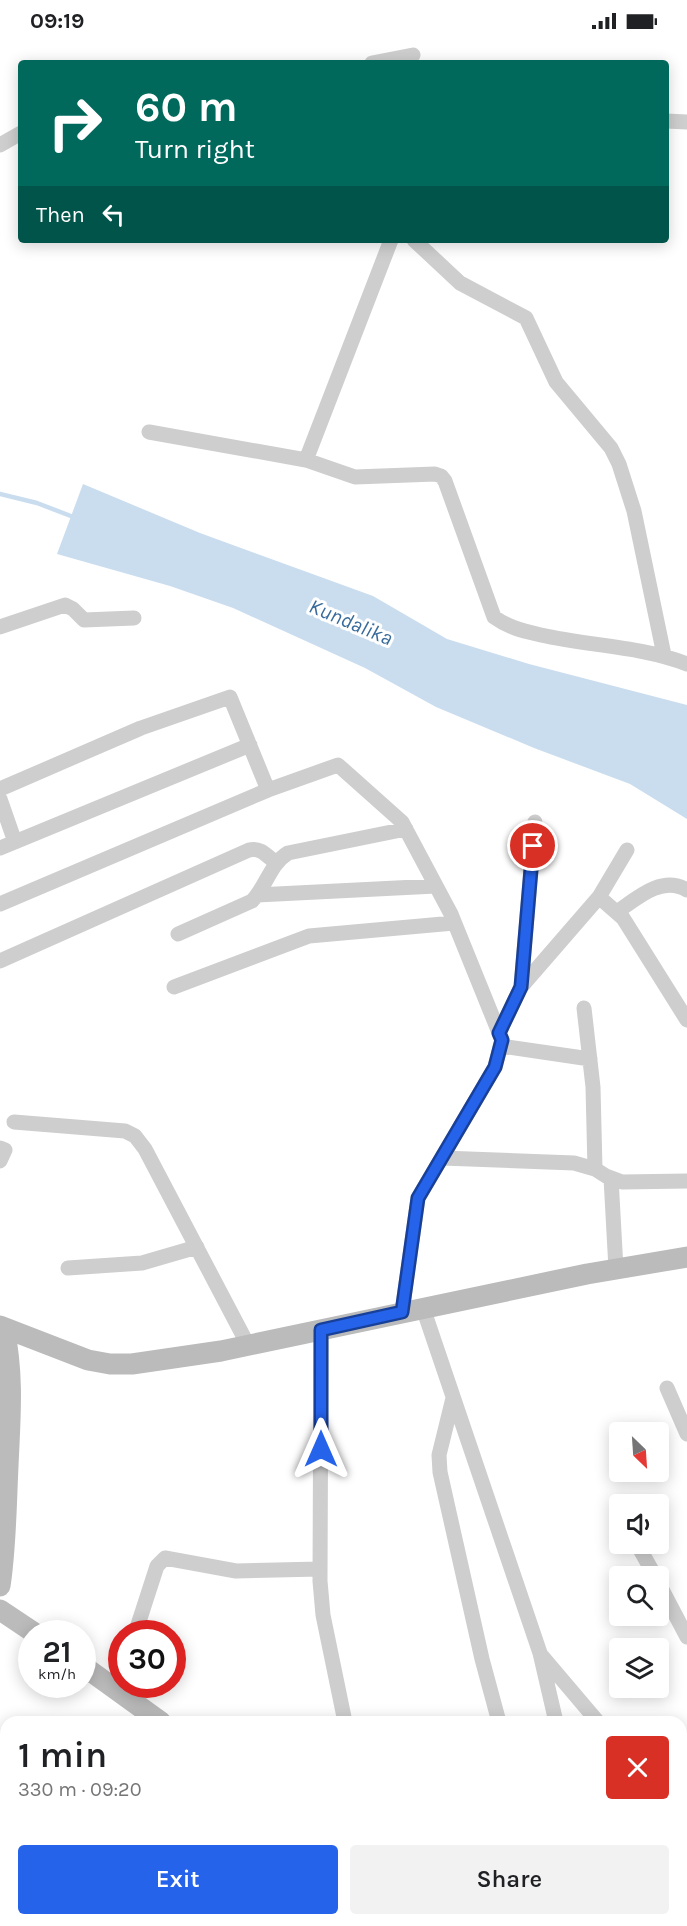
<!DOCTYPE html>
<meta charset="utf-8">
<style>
body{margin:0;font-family:Karla,sans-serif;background:#f2f2f2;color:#202124;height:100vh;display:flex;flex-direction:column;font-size:22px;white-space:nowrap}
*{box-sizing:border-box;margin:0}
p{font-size:20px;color:#757577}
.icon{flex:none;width:33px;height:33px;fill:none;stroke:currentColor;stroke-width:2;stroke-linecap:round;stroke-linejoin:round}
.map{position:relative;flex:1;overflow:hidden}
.details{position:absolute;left:0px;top:1674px;width:687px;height:210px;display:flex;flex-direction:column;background:#fff;border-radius:18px 18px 0 0;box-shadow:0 3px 15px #0003}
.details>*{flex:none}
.guide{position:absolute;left:18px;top:18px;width:651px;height:183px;border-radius:6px;box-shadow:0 3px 15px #0003;background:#00695c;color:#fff;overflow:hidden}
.needle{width:39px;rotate:155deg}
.tools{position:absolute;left:609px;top:1380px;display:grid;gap:12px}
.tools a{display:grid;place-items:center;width:60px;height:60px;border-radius:6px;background:#fff;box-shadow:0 3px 15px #0003;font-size:30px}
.speed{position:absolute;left:18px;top:1578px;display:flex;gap:12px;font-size:30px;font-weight:700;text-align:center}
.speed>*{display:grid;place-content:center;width:78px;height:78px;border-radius:50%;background:#fff;box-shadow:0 3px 15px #0003;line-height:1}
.speed small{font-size:15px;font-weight:400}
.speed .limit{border:9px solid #d22;background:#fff;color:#111}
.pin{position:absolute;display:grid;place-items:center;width:51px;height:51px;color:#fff;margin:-26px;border:3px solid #fff;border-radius:50%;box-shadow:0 2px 6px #0007}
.me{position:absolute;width:66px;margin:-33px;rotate:0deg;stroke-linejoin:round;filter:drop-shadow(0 0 4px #0008)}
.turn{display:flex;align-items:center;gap:21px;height:126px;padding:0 18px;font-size:27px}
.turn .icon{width:78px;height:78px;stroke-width:2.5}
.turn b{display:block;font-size:42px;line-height:51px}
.then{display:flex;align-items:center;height:57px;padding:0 18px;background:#0003;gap:12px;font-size:22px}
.round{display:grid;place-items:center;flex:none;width:63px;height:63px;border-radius:6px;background:#f2f2f2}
.head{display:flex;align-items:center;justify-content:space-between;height:102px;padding:0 18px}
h1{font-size:36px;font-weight:600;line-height:45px}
.action{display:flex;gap:12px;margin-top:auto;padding:12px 18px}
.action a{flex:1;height:69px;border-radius:6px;background:#2563eb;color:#fff;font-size:24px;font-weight:600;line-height:69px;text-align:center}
.action a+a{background:#f2f2f2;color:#202124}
.status{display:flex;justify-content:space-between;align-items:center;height:42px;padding:0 30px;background:#fff;direction:ltr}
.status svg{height:16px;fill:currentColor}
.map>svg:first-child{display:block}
.water{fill:#caddef}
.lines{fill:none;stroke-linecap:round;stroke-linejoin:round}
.stream{stroke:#caddef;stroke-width:4.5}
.building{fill:#181818}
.street{stroke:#cecece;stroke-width:15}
.secondary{stroke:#bbb;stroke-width:21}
.route-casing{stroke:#184099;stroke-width:15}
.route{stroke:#2563eb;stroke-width:10}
.labels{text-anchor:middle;stroke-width:6;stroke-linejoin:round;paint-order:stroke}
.water-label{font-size:21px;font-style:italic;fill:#386b9b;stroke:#fff}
</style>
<div class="status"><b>09:19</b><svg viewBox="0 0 49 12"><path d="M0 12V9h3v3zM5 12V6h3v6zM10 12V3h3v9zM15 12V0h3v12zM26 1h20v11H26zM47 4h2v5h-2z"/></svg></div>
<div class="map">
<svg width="687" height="1884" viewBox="0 0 687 1884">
<rect width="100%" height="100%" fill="#fff"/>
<path class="water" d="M83,442L200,491L373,554L447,597L529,622L687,663V777L630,742L534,706L436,665L365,626L233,566L170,544L57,512Z"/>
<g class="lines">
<path class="stream" d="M0,452L37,461L76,476"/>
</g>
<path class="building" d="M403,1878H463L465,1884H404Z"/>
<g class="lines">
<path class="street" d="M372,21L413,13
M666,79L687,80
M0,103L21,91
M414,198L460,241L526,276L556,340L611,406L619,422L634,469L664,613
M149,390L306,418L355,435L435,432L441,434L445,439L494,575C509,586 524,589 541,593C589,604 641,604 687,622
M306,418L391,198
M0,585L65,563L73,567L84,578L134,576
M0,747L141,686L230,655L268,748L338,723L402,780L451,872L502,998L495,1025L418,1156L402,1270
M0,757L15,800
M0,806L250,703
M257,853L436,844
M599,855L623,876L687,978
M0,862L268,748
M617,870C637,856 662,833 687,848
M178,892L252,859C266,845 270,822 288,811L406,787
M0,919L249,808C261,805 267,814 276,821
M174,945L309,894L454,881
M521,945L599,855L627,808
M584,966L593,1045L595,1127
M499,991L521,945L535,780
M501,1004L590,1017
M14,1080L125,1089L135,1094L145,1107L248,1303
M0,1106L5,1108L0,1119
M442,1116L574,1121L595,1127L606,1134L622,1140L687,1139
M611,1136L616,1227
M68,1226L142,1221L197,1205
M423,1266L540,1611L556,1680
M321,1288L320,1539L323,1573L345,1680
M667,1346L687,1392
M453,1356L439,1413L440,1430L482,1617L499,1680
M637,1502L655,1534
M658,1540L687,1595
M135,1592L157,1524L165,1516L236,1529L320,1527
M542,1614L598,1680
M116,1647L122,1631
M681,1729L687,1730
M684,1765L687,1749"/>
<path class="secondary" d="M0,1284L88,1318L110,1322H132L221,1309L587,1232L687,1215
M0,1544C6,1505 6,1465 8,1424C10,1376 14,1335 4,1286
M0,1568L36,1592
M82,1623L161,1680
M369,1878V1884"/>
</g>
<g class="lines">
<g class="route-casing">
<path id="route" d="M321,1407V1288L402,1270L418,1156L495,1025L502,998L499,991L521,945L533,804"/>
</g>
<use href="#route" class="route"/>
</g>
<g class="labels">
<g class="water-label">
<text transform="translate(351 580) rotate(23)" y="7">Kundalika</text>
</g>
</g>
</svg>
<div class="tools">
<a><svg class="needle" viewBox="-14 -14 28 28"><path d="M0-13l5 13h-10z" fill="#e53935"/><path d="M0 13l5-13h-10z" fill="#757577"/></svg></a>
<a><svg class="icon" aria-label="sound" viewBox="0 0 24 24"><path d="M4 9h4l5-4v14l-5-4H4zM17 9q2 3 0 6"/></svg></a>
<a><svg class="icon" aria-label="search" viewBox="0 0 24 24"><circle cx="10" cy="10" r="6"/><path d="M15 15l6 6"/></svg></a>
<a><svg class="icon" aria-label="layers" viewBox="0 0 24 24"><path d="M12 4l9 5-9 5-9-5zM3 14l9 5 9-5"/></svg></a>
</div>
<div class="speed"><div>21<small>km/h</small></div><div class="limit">30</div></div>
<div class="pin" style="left:533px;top:804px;background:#d93025"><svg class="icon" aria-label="arrive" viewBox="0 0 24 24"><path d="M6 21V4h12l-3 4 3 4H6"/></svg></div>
<svg class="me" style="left:321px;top:1407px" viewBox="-20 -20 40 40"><path d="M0-17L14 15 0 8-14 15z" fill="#2563eb" stroke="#fff" stroke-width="4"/></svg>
<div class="guide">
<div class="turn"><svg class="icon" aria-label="right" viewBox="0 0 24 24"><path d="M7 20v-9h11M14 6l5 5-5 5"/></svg><div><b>60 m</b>Turn right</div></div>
<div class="then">Then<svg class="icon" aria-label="left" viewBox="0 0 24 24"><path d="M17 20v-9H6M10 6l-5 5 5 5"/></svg></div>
</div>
<section class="details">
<div class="head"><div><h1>1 min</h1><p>330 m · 09:20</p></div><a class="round" style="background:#d93025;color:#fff"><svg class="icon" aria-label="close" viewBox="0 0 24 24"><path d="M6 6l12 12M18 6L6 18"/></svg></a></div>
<div class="action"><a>Exit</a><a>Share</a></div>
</section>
</div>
